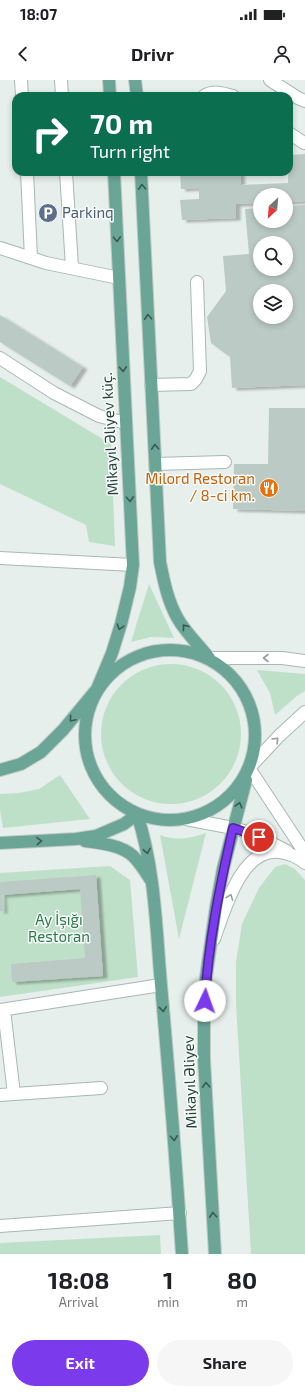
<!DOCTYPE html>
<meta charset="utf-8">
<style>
body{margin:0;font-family:"Exo 2",sans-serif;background:#f6f6f6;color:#202124;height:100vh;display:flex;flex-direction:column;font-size:15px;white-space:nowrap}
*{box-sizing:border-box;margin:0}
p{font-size:13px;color:#757577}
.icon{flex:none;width:22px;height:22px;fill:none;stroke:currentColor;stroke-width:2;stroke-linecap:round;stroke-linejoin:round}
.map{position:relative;height:1174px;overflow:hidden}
.side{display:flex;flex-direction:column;background:#fff;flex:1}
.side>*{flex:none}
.guide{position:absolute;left:12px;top:12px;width:281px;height:84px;border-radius:12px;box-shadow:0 2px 6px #0003;background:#0b6e4f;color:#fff;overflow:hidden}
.needle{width:26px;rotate:206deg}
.tools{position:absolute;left:253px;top:108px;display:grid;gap:8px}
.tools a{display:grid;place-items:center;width:40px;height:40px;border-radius:50%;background:#fff;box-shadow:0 2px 6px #0003;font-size:20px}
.pin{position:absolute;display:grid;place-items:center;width:34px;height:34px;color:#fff;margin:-17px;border:2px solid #fff;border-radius:50%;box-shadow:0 1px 4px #0007}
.me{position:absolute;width:44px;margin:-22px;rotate:3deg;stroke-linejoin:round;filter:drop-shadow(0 0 3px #0008)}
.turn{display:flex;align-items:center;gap:14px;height:84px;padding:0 12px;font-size:18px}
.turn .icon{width:52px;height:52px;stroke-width:2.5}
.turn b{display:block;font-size:28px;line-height:34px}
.eta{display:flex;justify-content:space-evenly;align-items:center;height:68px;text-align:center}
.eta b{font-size:24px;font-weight:700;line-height:28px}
.action{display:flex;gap:8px;margin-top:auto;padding:8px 12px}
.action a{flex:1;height:46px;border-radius:24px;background:#7c3aed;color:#fff;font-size:16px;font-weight:700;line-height:46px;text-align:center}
.action a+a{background:#f6f6f6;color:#202124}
.status{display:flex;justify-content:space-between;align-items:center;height:28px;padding:0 20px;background:#fff;direction:ltr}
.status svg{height:11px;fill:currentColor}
header{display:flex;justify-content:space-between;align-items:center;height:52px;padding:0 12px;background:#fff;font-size:18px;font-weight:700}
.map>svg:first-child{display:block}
.green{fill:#bfe0c8}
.building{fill:#bbcac4;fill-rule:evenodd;filter:url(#shadow)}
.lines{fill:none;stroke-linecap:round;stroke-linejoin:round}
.minor-casing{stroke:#a8b8b2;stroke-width:14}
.major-casing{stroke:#c2cac8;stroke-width:14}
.minor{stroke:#fff;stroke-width:12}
.major{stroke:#6aa596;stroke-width:12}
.oneway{stroke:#365b51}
.oneway2{stroke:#92a09c}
.route-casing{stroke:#51269a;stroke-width:10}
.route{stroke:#7c3aed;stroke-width:7}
.labels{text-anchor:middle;stroke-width:3;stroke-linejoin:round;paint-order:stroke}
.service-label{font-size:15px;fill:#4e5e75;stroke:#f7fbf9;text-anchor:start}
.street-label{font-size:15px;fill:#24423a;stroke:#f7fbf9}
.food-label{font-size:15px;fill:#c56008;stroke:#f7fbf9;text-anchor:end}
.park-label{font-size:15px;fill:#2d7a4b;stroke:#f7fbf9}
</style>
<div class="status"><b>18:07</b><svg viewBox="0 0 49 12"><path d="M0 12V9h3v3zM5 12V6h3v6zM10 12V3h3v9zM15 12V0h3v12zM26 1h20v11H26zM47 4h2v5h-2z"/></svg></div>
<header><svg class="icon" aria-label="back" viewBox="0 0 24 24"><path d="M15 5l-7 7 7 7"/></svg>Drivr<svg class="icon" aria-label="person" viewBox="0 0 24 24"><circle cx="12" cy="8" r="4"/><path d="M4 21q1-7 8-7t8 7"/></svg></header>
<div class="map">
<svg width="305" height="1174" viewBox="0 0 305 1174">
<defs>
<filter id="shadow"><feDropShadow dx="4.5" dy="2.5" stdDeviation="1" flood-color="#0004"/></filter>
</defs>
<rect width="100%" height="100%" fill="#e6efeb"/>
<path class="green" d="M0,297L111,364L115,466L89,462L86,445L0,404Z
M149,504L174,558L151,557L131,562Z
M101 654a70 70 0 1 1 140 0a70 70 0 1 1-140 0Z
M257,590L305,594V611L297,616L275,635L270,613Z
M60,695L90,739L3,748L0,730V714L19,713L39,709Z
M206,753L179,859L160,755C178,761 188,759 206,753Z
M285,784L295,789L305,800V1174H251L236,924V882L242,844L259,808L275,787Z
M110,786L130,800L138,897L0,917V793Z
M160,1155L161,1174H0V1163Z"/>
<path class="building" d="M305,74V121L286,122V115H260V123L236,124V138L182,140L180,120L199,119V108L181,109L180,92H196V93L240,92L241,105L288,103L289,75Z
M305,125V305L232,308L230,277L211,263L207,237L226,211L223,176L249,174L245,129L260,128V141H286V126ZM260,163H286V189H260ZM260,211H286V237H260Z
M0,235L83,287L70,306L0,262Z
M269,328H305V431L233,429L234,384H268Z
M96,795L103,896L12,902L11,884L85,878L80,809L2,815L3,831H0V802Z"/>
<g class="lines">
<g class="minor-casing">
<path id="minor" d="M21,0L22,16
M61,0L62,16
M270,0L298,18L305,21
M204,16C213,10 223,13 233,16
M289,53L304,63
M27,92L31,178L46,183L119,198
M66,92L72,187
M0,168L31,178
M0,278L54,313L99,336L126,343
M151,305L191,304L196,299L200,291L197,202
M155,384L225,382
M0,478L133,485
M209,578H282L305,581
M305,632L279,656L249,688L305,773
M186,739L233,748L251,753L287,771
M214,859C224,832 241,766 280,772C291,774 296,776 305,783
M0,930L161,905
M4,930L14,1014
M0,1015L101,1008
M0,1146L180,1133"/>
</g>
<g class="major-casing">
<path id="major" d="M109,0L110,16
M135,0L137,16
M141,92L160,482C164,502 168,522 178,539C186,553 199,565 209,578
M85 655a85 85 0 1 1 170 0a85 85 0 1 1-170 0Z
M0,690L21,684L41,672L63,650L97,609L112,573L121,544L130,507L133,485L114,92
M85,761C100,763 121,765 133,776C140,783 145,791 150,799
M0,763L76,759L96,756L124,744L137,734C155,789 156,847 161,905C169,994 176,1084 182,1174
M215,1174L204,979V933L206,897L216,827L223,789L246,700"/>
</g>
<use href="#minor" class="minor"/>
<use href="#major" class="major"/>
</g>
<defs><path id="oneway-chevron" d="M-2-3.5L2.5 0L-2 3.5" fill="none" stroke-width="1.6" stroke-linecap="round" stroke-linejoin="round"/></defs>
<g class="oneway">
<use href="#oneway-chevron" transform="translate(142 107) rotate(-93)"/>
<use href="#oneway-chevron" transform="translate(117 159) rotate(87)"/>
<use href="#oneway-chevron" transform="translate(148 237) rotate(-93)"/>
<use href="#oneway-chevron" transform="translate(123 289) rotate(87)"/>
<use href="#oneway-chevron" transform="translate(155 367) rotate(-93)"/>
<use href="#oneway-chevron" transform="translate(130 419) rotate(87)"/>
<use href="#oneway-chevron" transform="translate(120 547) rotate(107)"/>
<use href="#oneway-chevron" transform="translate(185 547) rotate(-128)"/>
<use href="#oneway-chevron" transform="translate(72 639) rotate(130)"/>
<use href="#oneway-chevron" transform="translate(239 725) rotate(-75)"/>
<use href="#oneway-chevron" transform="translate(39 761) rotate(-3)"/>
<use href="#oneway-chevron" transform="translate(147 771) rotate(79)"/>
<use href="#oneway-chevron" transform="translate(163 929) rotate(84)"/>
<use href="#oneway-chevron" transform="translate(206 1005) rotate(-93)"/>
<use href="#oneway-chevron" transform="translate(174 1058) rotate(86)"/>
<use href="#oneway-chevron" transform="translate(213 1135) rotate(-93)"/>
</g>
<g class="oneway2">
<use href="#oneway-chevron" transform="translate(266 578) rotate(180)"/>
<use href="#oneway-chevron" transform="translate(276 660) rotate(-46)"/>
<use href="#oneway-chevron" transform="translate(230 817) rotate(-69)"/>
</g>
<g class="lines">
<g class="route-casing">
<path id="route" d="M205,921C208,863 220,805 233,748L259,757"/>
</g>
<use href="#route" class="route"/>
</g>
<defs>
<g id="parking-disc" transform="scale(1)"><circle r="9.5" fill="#5c6f8a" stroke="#f7fbf9"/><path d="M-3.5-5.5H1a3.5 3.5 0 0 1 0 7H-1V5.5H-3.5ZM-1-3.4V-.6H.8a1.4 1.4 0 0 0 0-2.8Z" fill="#fff"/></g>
<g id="restaurant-disc" transform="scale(1)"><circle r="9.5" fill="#e8710a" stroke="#f7fbf9"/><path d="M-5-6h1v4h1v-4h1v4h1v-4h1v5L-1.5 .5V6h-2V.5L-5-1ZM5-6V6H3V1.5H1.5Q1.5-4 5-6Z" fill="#fff"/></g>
</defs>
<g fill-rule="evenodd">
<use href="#parking-disc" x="48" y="133"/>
<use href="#restaurant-disc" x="269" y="408"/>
</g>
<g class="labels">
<g class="service-label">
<text x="62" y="138">Parkinq</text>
</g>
<g class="street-label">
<text transform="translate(110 354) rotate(-93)" y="5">Mikayıl Əliyev küç.</text>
<text transform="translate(190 1002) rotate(-92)" y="5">Mikayıl Əliyev</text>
</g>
<g class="food-label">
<text x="255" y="404">Milord Restoran<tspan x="255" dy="17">/ 8-ci km.</tspan></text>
</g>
<g class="park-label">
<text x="59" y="845">Ay İşığı<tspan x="59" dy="17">Restoran</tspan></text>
</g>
</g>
</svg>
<div class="tools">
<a><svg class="needle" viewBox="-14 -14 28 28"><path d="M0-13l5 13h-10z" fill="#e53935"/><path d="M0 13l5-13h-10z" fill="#757577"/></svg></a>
<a><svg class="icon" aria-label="search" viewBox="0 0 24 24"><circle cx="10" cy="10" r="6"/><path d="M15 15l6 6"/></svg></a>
<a><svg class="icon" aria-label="layers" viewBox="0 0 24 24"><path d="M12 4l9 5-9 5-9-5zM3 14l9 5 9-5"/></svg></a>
</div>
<div class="pin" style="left:259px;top:757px;background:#d93025"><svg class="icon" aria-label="arrive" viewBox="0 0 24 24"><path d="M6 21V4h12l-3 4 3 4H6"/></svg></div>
<svg class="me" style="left:205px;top:921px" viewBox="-20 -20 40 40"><circle r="19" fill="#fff"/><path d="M0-13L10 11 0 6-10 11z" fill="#7c3aed"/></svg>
<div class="guide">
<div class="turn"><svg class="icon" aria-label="right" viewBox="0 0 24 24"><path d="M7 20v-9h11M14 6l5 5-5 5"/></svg><div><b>70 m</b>Turn right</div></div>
</div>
</div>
<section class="side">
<div class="eta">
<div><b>18:08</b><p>Arrival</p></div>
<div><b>1</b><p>min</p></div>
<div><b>80</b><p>m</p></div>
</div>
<div class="action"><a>Exit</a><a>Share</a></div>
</section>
